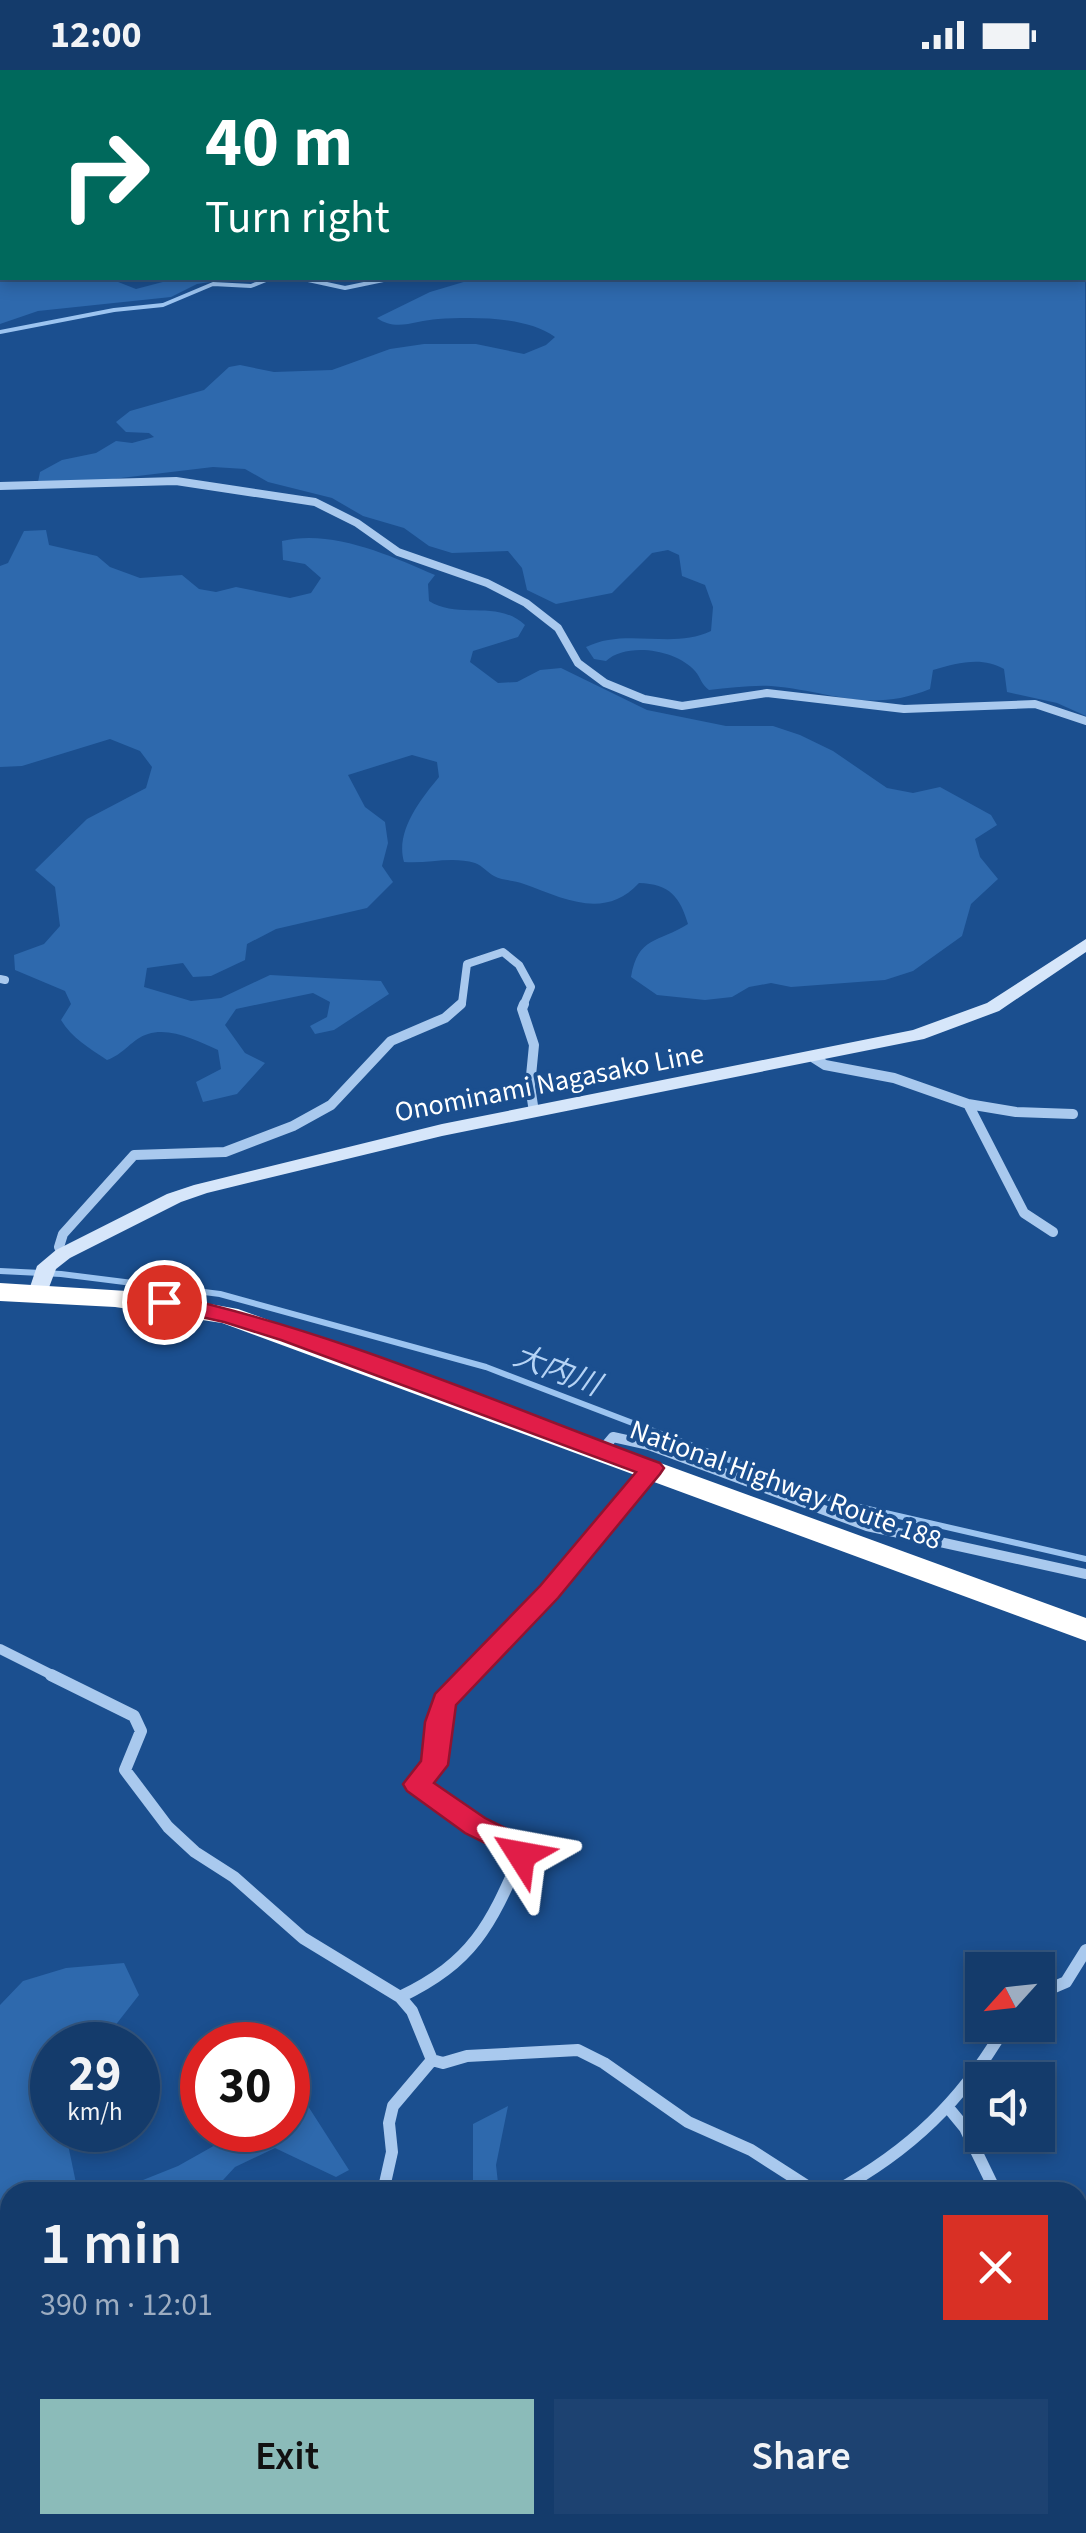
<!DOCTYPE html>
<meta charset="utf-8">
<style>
body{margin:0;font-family:"Source Sans 3","Noto Sans JP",sans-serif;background:#1d4271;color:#f1f3f6;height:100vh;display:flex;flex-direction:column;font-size:38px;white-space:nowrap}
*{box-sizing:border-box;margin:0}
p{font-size:32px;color:#9dadc1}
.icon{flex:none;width:55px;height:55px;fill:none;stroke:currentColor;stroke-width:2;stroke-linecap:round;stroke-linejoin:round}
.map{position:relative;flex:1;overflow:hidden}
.side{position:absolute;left:0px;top:2112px;width:1088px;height:352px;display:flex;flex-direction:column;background:#143b6b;border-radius:30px 30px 0 0;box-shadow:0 5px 15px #0003,0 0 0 2px #33557e}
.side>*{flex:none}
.hud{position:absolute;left:0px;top:0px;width:1088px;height:210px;box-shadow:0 5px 15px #0003,0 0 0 2px #33557e;background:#00695c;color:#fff;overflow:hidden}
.needle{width:65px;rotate:243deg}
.buttons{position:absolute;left:965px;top:1882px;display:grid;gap:20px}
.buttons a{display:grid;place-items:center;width:90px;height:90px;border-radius:0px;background:#143b6b;box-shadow:0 5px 15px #0003,0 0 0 2px #33557e;font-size:50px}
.speed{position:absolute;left:30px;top:1952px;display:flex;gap:20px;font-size:50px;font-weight:700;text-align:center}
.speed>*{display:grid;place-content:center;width:130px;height:130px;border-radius:50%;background:#143b6b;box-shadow:0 5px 15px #0003,0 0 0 2px #33557e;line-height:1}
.speed small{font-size:25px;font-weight:400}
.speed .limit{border:15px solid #d22;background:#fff;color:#111}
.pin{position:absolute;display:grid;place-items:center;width:85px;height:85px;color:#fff;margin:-42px;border:5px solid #fff;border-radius:50%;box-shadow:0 2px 10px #0007}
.me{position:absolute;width:110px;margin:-55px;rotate:304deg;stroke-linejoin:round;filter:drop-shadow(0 0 8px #0008)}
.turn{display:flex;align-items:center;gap:35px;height:210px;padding:0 40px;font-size:45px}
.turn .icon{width:130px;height:130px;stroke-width:2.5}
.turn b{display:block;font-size:70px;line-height:85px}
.round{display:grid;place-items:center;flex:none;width:105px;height:105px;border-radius:0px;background:#1d4271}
.headline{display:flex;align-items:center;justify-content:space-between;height:170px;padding:0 40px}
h1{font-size:60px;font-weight:600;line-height:75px}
.button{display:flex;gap:20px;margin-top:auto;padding:20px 40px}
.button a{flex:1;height:115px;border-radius:0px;background:#8bbbb9;color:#111;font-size:40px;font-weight:600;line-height:115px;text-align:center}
.button a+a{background:#1d4271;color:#f1f3f6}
.status{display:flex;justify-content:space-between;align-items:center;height:70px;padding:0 50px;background:#143b6b;direction:ltr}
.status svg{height:28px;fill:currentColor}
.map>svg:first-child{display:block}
.green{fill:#2e69ad}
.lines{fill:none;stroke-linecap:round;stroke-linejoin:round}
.stream-far2{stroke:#9cc4f0;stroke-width:4}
.stream-far1{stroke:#9cc4f0;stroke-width:6}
.stream{stroke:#9cc4f0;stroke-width:8}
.street-far3{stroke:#a9c9ee;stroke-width:6}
.street-far2{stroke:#a9c9ee;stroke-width:8}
.street-far1{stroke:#a9c9ee;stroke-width:10}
.street{stroke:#a9c9ee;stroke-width:12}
.secondary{fill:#d6e6fa;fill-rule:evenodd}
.highway{fill:#fff;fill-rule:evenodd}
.route{fill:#e11d48;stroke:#92132f;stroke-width:2.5}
.labels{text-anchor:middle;stroke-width:8;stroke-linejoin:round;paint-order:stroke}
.street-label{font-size:28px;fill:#fff;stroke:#1b4f8f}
.water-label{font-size:30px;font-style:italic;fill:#b5d3f5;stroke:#1b4f8f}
</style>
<div class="status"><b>12:00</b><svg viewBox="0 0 49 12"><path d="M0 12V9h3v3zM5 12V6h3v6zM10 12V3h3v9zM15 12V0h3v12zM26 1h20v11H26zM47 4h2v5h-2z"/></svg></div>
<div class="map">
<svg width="1086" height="2463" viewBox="0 0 1086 2463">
<rect width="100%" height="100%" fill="#1b4f8f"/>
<path class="green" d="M0,0H614L2,2V208H108L136,219L178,208H238L197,214L171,227L38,241L0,254Z
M1085,181L1086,646L1057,633L1007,622L1004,599C982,586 957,593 933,600L930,619C868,644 832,621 771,616C751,615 729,618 709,620C701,614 701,608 695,601C676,579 626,572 606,591L594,589L586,577C626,557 672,580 711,561L713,537L705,515L682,506L679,485L668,480L652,483L612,523L556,534L527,520L522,498L508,481L452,483L429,476L404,458L363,446L332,428L268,412L245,399L213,397L79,413L38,412L40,402L62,390L96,383L116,371L132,373L154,367L149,363L126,362L116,352L130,341L204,320L229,297L240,295L274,302L332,300L390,279L424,274H476L524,284L546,275L555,267C526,246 473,247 438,249C417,250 396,262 377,248L430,222L477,208H1085Z
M46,460L49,475L97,486L110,497L140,508L182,505L199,519L216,522L236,517L290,528L311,523L321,508L305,494L283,490L282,471C332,459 389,485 435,505L428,514L429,531C460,550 497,529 525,555L518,567L473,581L470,592L498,613L517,612L540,600L561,598L647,640L726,656H773L800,665L833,681L887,718L913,723L940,717L991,745L997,755L975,769L980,787L998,809L971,834L962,866L913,901L885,910L791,917L771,913L749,917L732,927L705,930L657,925L631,907C638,866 658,873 688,854C680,827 670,814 639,813C605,850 565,829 524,814C515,810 503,811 494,806C487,802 483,796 475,793C451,786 428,794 404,792C395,761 421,729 439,707L437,692L412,685L348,705L365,737L385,752L388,773L382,796L393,812L367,838L276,859L247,874L245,890L211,906L193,907L183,893L147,898L144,917L191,931L221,928L270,905L381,911L389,924L334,960L315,964L310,956L327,947L330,932L313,923L236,939L225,955L245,983L265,993L237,1024L203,1032L196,1012L221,999L218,980C197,971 171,957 148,964C133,968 123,985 107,990C89,978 72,968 61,950L71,934L65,921L15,900L14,885L44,874L60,856L55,817L35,800L87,749L146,718L152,697L140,681L110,669L22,696L0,697V496L8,493L24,461Z
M124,1893L139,1925L100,1975H52V2060H65L76,2113L113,2122L178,2096L242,2060H288V2035L306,2033L349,2100L336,2107L275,2078L235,2097L212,2122H10V2187L0,2178V1935L23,1911L66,1898Z
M508,2036L496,2095L499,2122H473V2054Z
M0,2335L10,2343V2455H601L597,2463H0Z"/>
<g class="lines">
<path class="stream-far2" d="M299,208L345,218L393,208
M0,262L114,240L163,235L213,214L251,216L271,208"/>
<path class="stream-far1" d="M0,1201L61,1204L220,1224L486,1297L842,1433L1086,1489"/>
<path class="stream" d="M1069,2463L1086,2455"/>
<path class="street-far3" d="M102,2L110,0
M151,412H181"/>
<path class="street-far2" d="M0,416L176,411L315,432L357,453L398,482L487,513L526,533L558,558L578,593L605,613L644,629L682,636L767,623L904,639L1035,634L1086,651
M0,909L5,910
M458,936L462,933L467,894L503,882L519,895L531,917L523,936"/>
<path class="street-far1" d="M524,934L522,939L534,975L530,1016L534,1042
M814,988L825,995L894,1008L968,1034L1024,1143L1053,1162
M968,1034L1016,1042L1073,1044
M63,1184L59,1177L63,1164L134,1085L225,1082L293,1056L331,1035L391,971L445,948L461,934
M602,1380L613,1367L649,1375L867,1456L1086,1504
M0,1579L56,1607
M467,1607L549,1522L651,1399"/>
<path class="street" d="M51,1605L134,1646L141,1661L125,1700L168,1757L195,1782L234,1807L303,1868L400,1927L412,1941L432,1990L443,1993L467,1986L578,1980L604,1993L688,2052L751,2080L807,2116L832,2122
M1038,1924L1066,1912L1086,1880
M400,1927C473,1892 490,1856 521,1785L519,1777L475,1756L416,1714L435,1686L444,1631L470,1605
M951,2041L965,2058L996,2122
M383,2122L392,2082L389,2053L393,2036L432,1990
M834,2122C910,2081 963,2030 1006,1955
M1078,2288L1086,2310"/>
<path class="secondary" d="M1086,869V882L999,941L924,969L442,1066L207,1123L181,1132L70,1188L56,1199L45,1228L38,1229L28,1223L37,1196L56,1180L167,1124L194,1115L442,1054L913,960L987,933Z"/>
<path class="highway" d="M0,1213L143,1222L238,1239L1086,1548V1571L222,1253L115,1237L0,1231Z"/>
</g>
<path class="route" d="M164,1224C334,1260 497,1333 660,1393L664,1398L660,1404L558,1528L456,1635L448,1695L434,1713L485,1748L529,1770L535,1785L531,1793L521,1796L512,1793L507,1784L465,1763L407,1721L403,1714L421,1691L425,1652L435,1624L540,1516L636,1402L281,1270L224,1252L156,1237L153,1232L156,1226Z"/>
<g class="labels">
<g class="street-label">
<text transform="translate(549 1012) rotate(-11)" y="10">Onominami Nagasako Line</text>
<text transform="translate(786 1414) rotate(20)" y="10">National Highway Route 188</text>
</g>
<g class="water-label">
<text transform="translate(557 1300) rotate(21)" y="10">大内川</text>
</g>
</g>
</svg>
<div class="buttons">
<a><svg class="needle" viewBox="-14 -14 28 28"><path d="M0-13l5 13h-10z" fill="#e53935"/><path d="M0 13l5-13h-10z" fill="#9dadc1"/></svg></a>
<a><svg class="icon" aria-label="sound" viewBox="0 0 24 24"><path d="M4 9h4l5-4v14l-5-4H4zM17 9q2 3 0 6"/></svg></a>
</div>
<div class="speed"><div>29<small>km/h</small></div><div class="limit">30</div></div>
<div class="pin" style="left:164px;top:1232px;background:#d93025"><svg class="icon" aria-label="arrive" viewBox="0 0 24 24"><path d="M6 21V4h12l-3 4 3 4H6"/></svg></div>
<svg class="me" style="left:521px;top:1785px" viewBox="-20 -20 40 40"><path d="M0-17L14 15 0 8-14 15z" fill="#e11d48" stroke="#fff" stroke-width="4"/></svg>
<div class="hud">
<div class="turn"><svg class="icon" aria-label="right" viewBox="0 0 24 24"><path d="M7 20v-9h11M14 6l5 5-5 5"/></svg><div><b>40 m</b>Turn right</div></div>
</div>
<section class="side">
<div class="headline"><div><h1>1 min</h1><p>390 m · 12:01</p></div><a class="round" style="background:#d93025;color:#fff"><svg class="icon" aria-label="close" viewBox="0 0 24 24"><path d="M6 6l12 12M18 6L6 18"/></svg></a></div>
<div class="button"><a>Exit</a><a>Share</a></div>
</section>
</div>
